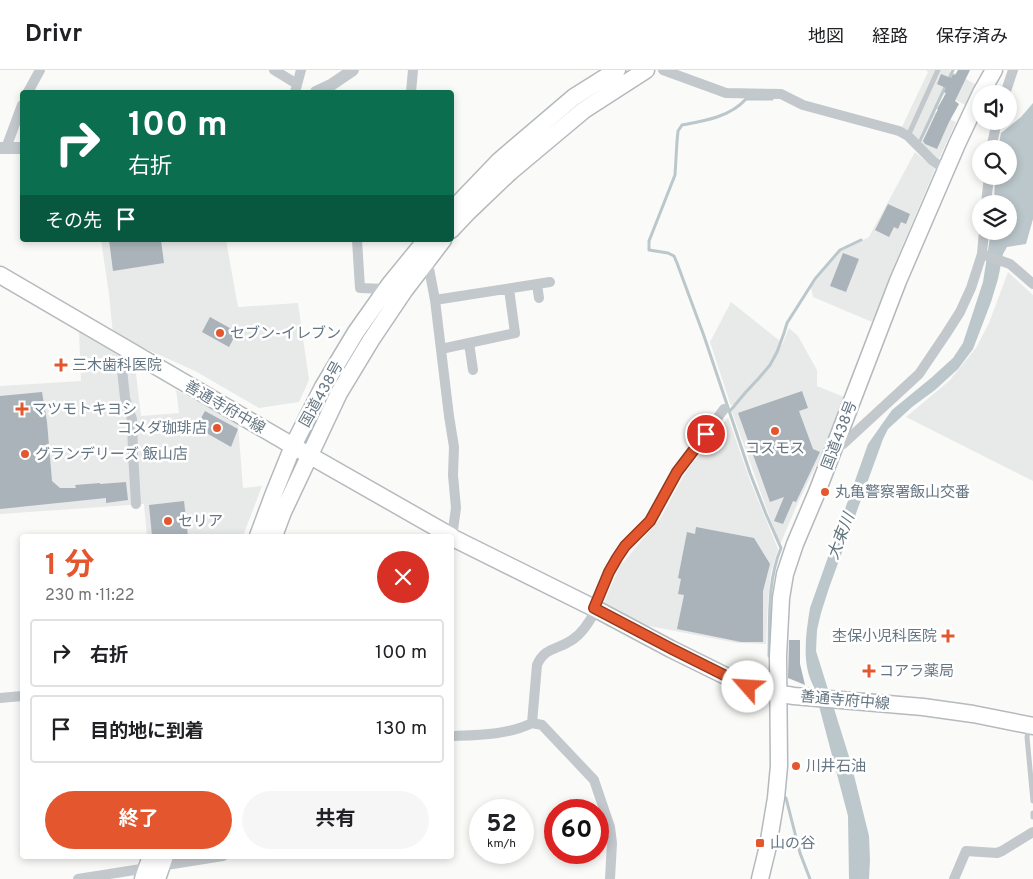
<!DOCTYPE html>
<html lang="ja">
<meta charset="utf-8">
<style>
body{margin:0;font-family:Overpass,"Noto Sans JP",sans-serif;background:#f6f6f6;color:#202124;height:100vh;display:flex;flex-direction:column;font-size:19px;white-space:nowrap}
*{box-sizing:border-box;margin:0}
p{font-size:16px;color:#757577}
.icon{flex:none;width:28px;height:28px;fill:none;stroke:currentColor;stroke-width:2;stroke-linecap:round;stroke-linejoin:round}
.map{position:relative;flex:1;overflow:hidden}
.side{position:absolute;left:20px;top:464px;width:434px;height:325px;display:flex;flex-direction:column;background:#fff;border-radius:5px;box-shadow:0 2px 8px #0003}
.side>*{flex:none}
.guide{position:absolute;left:20px;top:20px;width:434px;height:152px;border-radius:5px;box-shadow:0 2px 8px #0003;background:#0b6e4f;color:#fff;overflow:hidden}
.tools{position:absolute;left:972px;top:15px;display:grid;gap:10px}
.tools a{display:grid;place-items:center;width:45px;height:45px;border-radius:50%;background:#fff;box-shadow:0 2px 8px #0003;font-size:25px}
.speed{position:absolute;left:469px;top:729px;display:flex;gap:10px;font-size:25px;font-weight:700;text-align:center}
.speed>*{display:grid;place-content:center;width:65px;height:65px;border-radius:50%;background:#fff;box-shadow:0 2px 8px #0003;line-height:1}
.speed small{font-size:12px;font-weight:400}
.speed .limit{border:8px solid #d22;background:#fff;color:#111}
.pin{position:absolute;display:grid;place-items:center;width:42px;height:42px;color:#fff;margin:-21px;border:2px solid #fff;border-radius:50%;box-shadow:0 1px 5px #0007}
.me{position:absolute;width:55px;margin:-28px;rotate:296deg;stroke-linejoin:round;filter:drop-shadow(0 0 4px #0008)}
.turn{display:flex;align-items:center;gap:18px;height:105px;padding:0 25px;font-size:22px}
.turn .icon{width:65px;height:65px;stroke-width:2.5}
.turn b{display:block;font-size:35px;line-height:42px}
.then{display:flex;align-items:center;height:48px;padding:0 25px;background:#0003;gap:10px;font-size:19px}
.round{display:grid;place-items:center;flex:none;width:52px;height:52px;border-radius:26px;background:#f6f6f6}
.overview{display:flex;align-items:center;justify-content:space-between;height:85px;padding:0 25px}
h1{font-size:30px;font-weight:700;line-height:38px;color:#e4572e}
.action{display:flex;gap:10px;margin-top:auto;padding:10px 25px}
.action a{flex:1;height:58px;border-radius:30px;background:#e4572e;color:#fff;font-size:20px;font-weight:700;line-height:58px;text-align:center}
.action a+a{background:#f6f6f6;color:#202124}
ul{padding:0;list-style:none}
li{display:flex;align-items:center;gap:15px;height:68px;margin:0 10px 8px;padding:0 15px;border:2px solid #e0e0e0;border-radius:5px}
li div{flex:1}
li b{display:block;font-size:19px}
li em{font-style:normal}
header{display:flex;align-items:center;gap:30px;box-sizing:border-box;height:70px;padding:0 25px;background:#fff;border-bottom:1px solid #e0e0e0}
header strong{font-size:24px}
nav{display:flex;gap:28px;margin-inline-start:auto;font-size:18px}
.map>svg:first-child{display:block}
.built{fill:#e8e9e9}
.water{fill:#bbc7cb}
.lines{fill:none;stroke-linecap:round;stroke-linejoin:round}
.stream{stroke:#bbc7cb;stroke-width:3}
.building{fill:#aab3b9}
.primary-casing{stroke:#b5babe;stroke-width:19}
.trunk-casing{stroke:#b4b9bd;stroke-width:19}
.service{stroke:#c3c8cc;stroke-width:5}
.minor{stroke:#c3c8cc;stroke-width:10}
.tertiary{stroke:#c3c8cc;stroke-width:12}
.primary{stroke:#fff;stroke-width:16}
.trunk{stroke:#fff;stroke-width:16}
.route-casing{stroke:#94391e;stroke-width:12}
.route{stroke:#e4572e;stroke-width:9}
.poi-dot{fill:#e4572e;stroke:#fff;stroke-width:2}
.labels{text-anchor:middle;stroke-width:5;stroke-linejoin:round;paint-order:stroke}
.poi-label{font-size:15px;fill:#657683;stroke:#fff;text-anchor:start}
.street-label{font-size:15px;fill:#657683;stroke:#fff}
.water-label{font-size:16px;font-style:italic;fill:#60757c;stroke:#fff}
</style>
<header>
<strong>Drivr</strong>
<nav><a>地図</a><a>経路</a><a>保存済み</a></nav>
</header>
<div class="map">
<svg width="1033" height="809" viewBox="0 0 1033 809">
<rect width="100%" height="100%" fill="#fafaf8"/>
<path class="built" d="M926,0H950V4L919,71L901,59L928,2Z
M953,3H955L975,14L965,35L943,24Z
M935,42L956,52L939,89L921,73Z
M915,82L935,99L896,191L872,252L813,227L811,217L841,181L869,167Z
M101,170H226L238,237L298,233L309,310L299,332L259,338L195,301L113,264L109,224Z
M1008,202L1033,225V411L906,347L949,311L976,278L989,253Z
M731,232L780,271V274L782,275L789,258L798,266L817,300V316L844,327L823,381L796,437L780,475L771,451L732,342L735,337L733,334L731,336L710,272Z
M79,262L135,295L141,346L179,343L176,320L238,354L243,418L262,416L243,466H147L144,434L0,444V316L81,311Z
M728,347L749,408L778,479L771,502L768,531L766,574L737,573L644,555L603,535L620,496L660,449L683,407L693,392L707,378Z"/>
<path class="water" d="M1033,33V149L1026,174L1007,177L1003,184L998,209L991,232L973,279L958,299L935,320L912,337L888,359L883,369L829,518L821,543L817,560L816,581L851,693L869,766L870,790L869,809H849L848,746L814,617C801,594 806,563 810,538L868,374L892,340L931,308L953,288L963,273L983,212L991,161H1009V134H994L995,106H1009V79H998L1001,63L1021,47Z"/>
<g class="lines">
<path class="stream" d="M919,73L953,0
M730,341L745,323L759,308L770,295L777,282L784,263L787,253L815,209L840,180L861,170
M769,586C770,550 767,511 781,478L766,444L750,403L704,266L677,193L674,186L668,183L649,180V171L675,105L677,71L678,61L682,55C704,51 730,47 746,29H772
M786,728L800,783L810,809"/>
</g>
<path class="building" d="M958,0H970L955,31L959,34L949,52L937,79L925,74L923,71L938,39H937L946,23L944,22L946,18L937,14L941,4L951,8L953,4L955,5Z
M888,134L910,144L906,154L901,152L898,159L894,157L889,167L875,160Z
M109,170H161L164,193L113,201Z
M843,183L859,189L846,222L830,216Z
M210,247L237,262L229,277L202,262Z
M802,321L808,338L799,341L813,379L820,382L796,432L793,431L783,454L774,451L784,427L770,432L738,343Z
M42,322L47,352L52,411L60,418H76L75,415L100,413V414L126,412L128,430L106,433V428L0,439V326Z
M205,341L238,359L231,377L196,357Z
M184,431L188,466H152L149,435Z
M696,457L754,468L770,494L763,521V572H741L677,559L684,525L678,524L681,509L678,508L687,462L695,464Z
M789,570H800V594L805,615L788,608Z"/>
<g class="lines">
<g class="primary-casing">
<path id="primary" d="M0,205L293,376L451,466
M451,467L594,538L671,579L748,617L762,621L794,626L923,637L973,644L1033,656"/>
</g>
<g class="trunk-casing">
<path id="trunk" d="M451,141L499,91L574,27L617,0
M451,160L468,142L510,102L584,40L646,0
M258,466L274,423L293,376L323,317L356,262L390,214L426,170
M274,466L283,442L339,323L371,270L404,221L443,170
M143,809L151,786
M157,809L165,786
M760,809L768,776L776,728L779,696L778,586L781,528L785,504L795,474L817,422L898,211L957,74L981,23L994,0"/>
</g>
<path class="service" d="M908,66L938,0
M1029,658L1027,667L1033,731
M1033,743V747"/>
<path class="minor" d="M274,0L297,14
M663,0L726,23L781,24L803,35L899,61L908,66L933,91L946,100
M28,22L40,0
M295,22L301,0
M411,22L413,0
M1005,24L1013,0
M6,78L22,35
M991,79L997,51
M986,134L989,106
M357,170L360,218L386,219
M982,184L1010,194L1033,214
M427,188L435,230L449,346L454,377L453,405L456,438L452,467
M537,214L539,228
M435,230L550,212
M469,273L473,300
M127,279L122,299L125,328L132,349L133,383L136,434
M441,279L515,263L509,219
M834,376L843,374L919,304L946,264L960,242L971,218L982,184L984,161
M594,538L609,502L617,488L625,476L650,451L677,402L724,339
M0,628L22,626
M532,653L542,655L594,710L610,757L612,773L610,809
M451,666C478,665 508,665 532,653L537,595C545,577 557,580 572,570C583,563 590,550 597,539
M78,809L223,786
M954,809L966,781L997,783L1002,781L1033,762"/>
<path class="tertiary" d="M316,22L331,15L353,0
M0,78H22"/>
<use href="#primary" class="primary"/>
<use href="#trunk" class="trunk"/>
</g>
<g class="lines">
<g class="route-casing">
<path id="route" d="M706,364L677,402L650,451L625,476L617,488L609,502L594,538L672,579L748,617"/>
</g>
<use href="#route" class="route"/>
</g>
<g class="poi-dot">
<circle cx="220" cy="263" r="5"/>
<path d="M58.5 287.5h5v5h5v5h-5v5h-5v-5h-5v-5h5z"/>
<path d="M19.5 331.5h5v5h5v5h-5v5h-5v-5h-5v-5h5z"/>
<circle cx="217" cy="358" r="5"/>
<circle cx="775" cy="361" r="5"/>
<circle cx="25" cy="384" r="5"/>
<circle cx="825" cy="422" r="5"/>
<circle cx="168" cy="451" r="5"/>
<path d="M945.5 558.5h5v5h5v5h-5v5h-5v-5h-5v-5h5z"/>
<path d="M866.5 593.5h5v5h5v5h-5v5h-5v-5h-5v-5h5z"/>
<circle cx="796" cy="696" r="5"/>
<rect x="755" y="768" width="10" height="10" rx="2.5"/>
</g>
<g class="labels">
<g class="poi-label">
<text x="230" y="268">セブン-イレブン</text>
<text x="72" y="300">三木歯科医院</text>
<text x="32" y="344">マツモトキヨシ</text>
<text x="207" y="363" text-anchor="end">コメダ珈琲店</text>
<text x="775" y="383" text-anchor="middle">コスモス</text>
<text x="35" y="389">グランデリーズ 飯山店</text>
<text x="835" y="427">丸亀警察署飯山交番</text>
<text x="178" y="456">セリア</text>
<text x="937" y="571" text-anchor="end">杢保小児科医院</text>
<text x="879" y="606">コアラ薬局</text>
<text x="806" y="701">川井石油</text>
<text x="770" y="778">山の谷</text>
</g>
<g class="street-label">
<text transform="translate(321 324) rotate(-61)" y="5">国道438号</text>
<text transform="translate(225 337) rotate(30)" y="5">善通寺府中線</text>
<text transform="translate(839 365) rotate(-69)" y="5">国道438号</text>
<text transform="translate(845 630) rotate(5)" y="5">善通寺府中線</text>
</g>
<g class="water-label">
<text transform="translate(840 466) rotate(-69)" y="6">大束川</text>
</g>
</g>
</svg>
<div class="tools">
<a><svg class="icon" aria-label="sound" viewBox="0 0 24 24"><path d="M4 9h4l5-4v14l-5-4H4zM17 9q2 3 0 6"/></svg></a>
<a><svg class="icon" aria-label="search" viewBox="0 0 24 24"><circle cx="10" cy="10" r="6"/><path d="M15 15l6 6"/></svg></a>
<a><svg class="icon" aria-label="layers" viewBox="0 0 24 24"><path d="M12 4l9 5-9 5-9-5zM3 14l9 5 9-5"/></svg></a>
</div>
<div class="speed"><div>52<small>km/h</small></div><div class="limit">60</div></div>
<div class="pin" style="left:706px;top:364px;background:#d93025"><svg class="icon" aria-label="arrive" viewBox="0 0 24 24"><path d="M6 21V4h12l-3 4 3 4H6"/></svg></div>
<svg class="me" style="left:748px;top:617px" viewBox="-20 -20 40 40"><circle r="19" fill="#fff"/><path d="M0-13L10 11 0 6-10 11z" fill="#e4572e"/></svg>
<div class="guide">
<div class="turn"><svg class="icon" aria-label="right" viewBox="0 0 24 24"><path d="M7 20v-9h11M14 6l5 5-5 5"/></svg><div><b>100 m</b>右折</div></div>
<div class="then">その先<svg class="icon" aria-label="arrive" viewBox="0 0 24 24"><path d="M6 21V4h12l-3 4 3 4H6"/></svg></div>
</div>
<section class="side">
<div class="overview"><div><h1>1 分</h1><p>230 m · 11:22</p></div><a class="round" style="background:#d93025;color:#fff"><svg class="icon" aria-label="close" viewBox="0 0 24 24"><path d="M6 6l12 12M18 6L6 18"/></svg></a></div>
<ul>
<li><svg class="icon" aria-label="right" viewBox="0 0 24 24"><path d="M7 20v-9h11M14 6l5 5-5 5"/></svg><div><b>右折</b></div><em>100 m</em></li>
<li><svg class="icon" aria-label="arrive" viewBox="0 0 24 24"><path d="M6 21V4h12l-3 4 3 4H6"/></svg><div><b>目的地に到着</b></div><em>130 m</em></li>
</ul>
<div class="action"><a>終了</a><a>共有</a></div>
</section>
</div>
